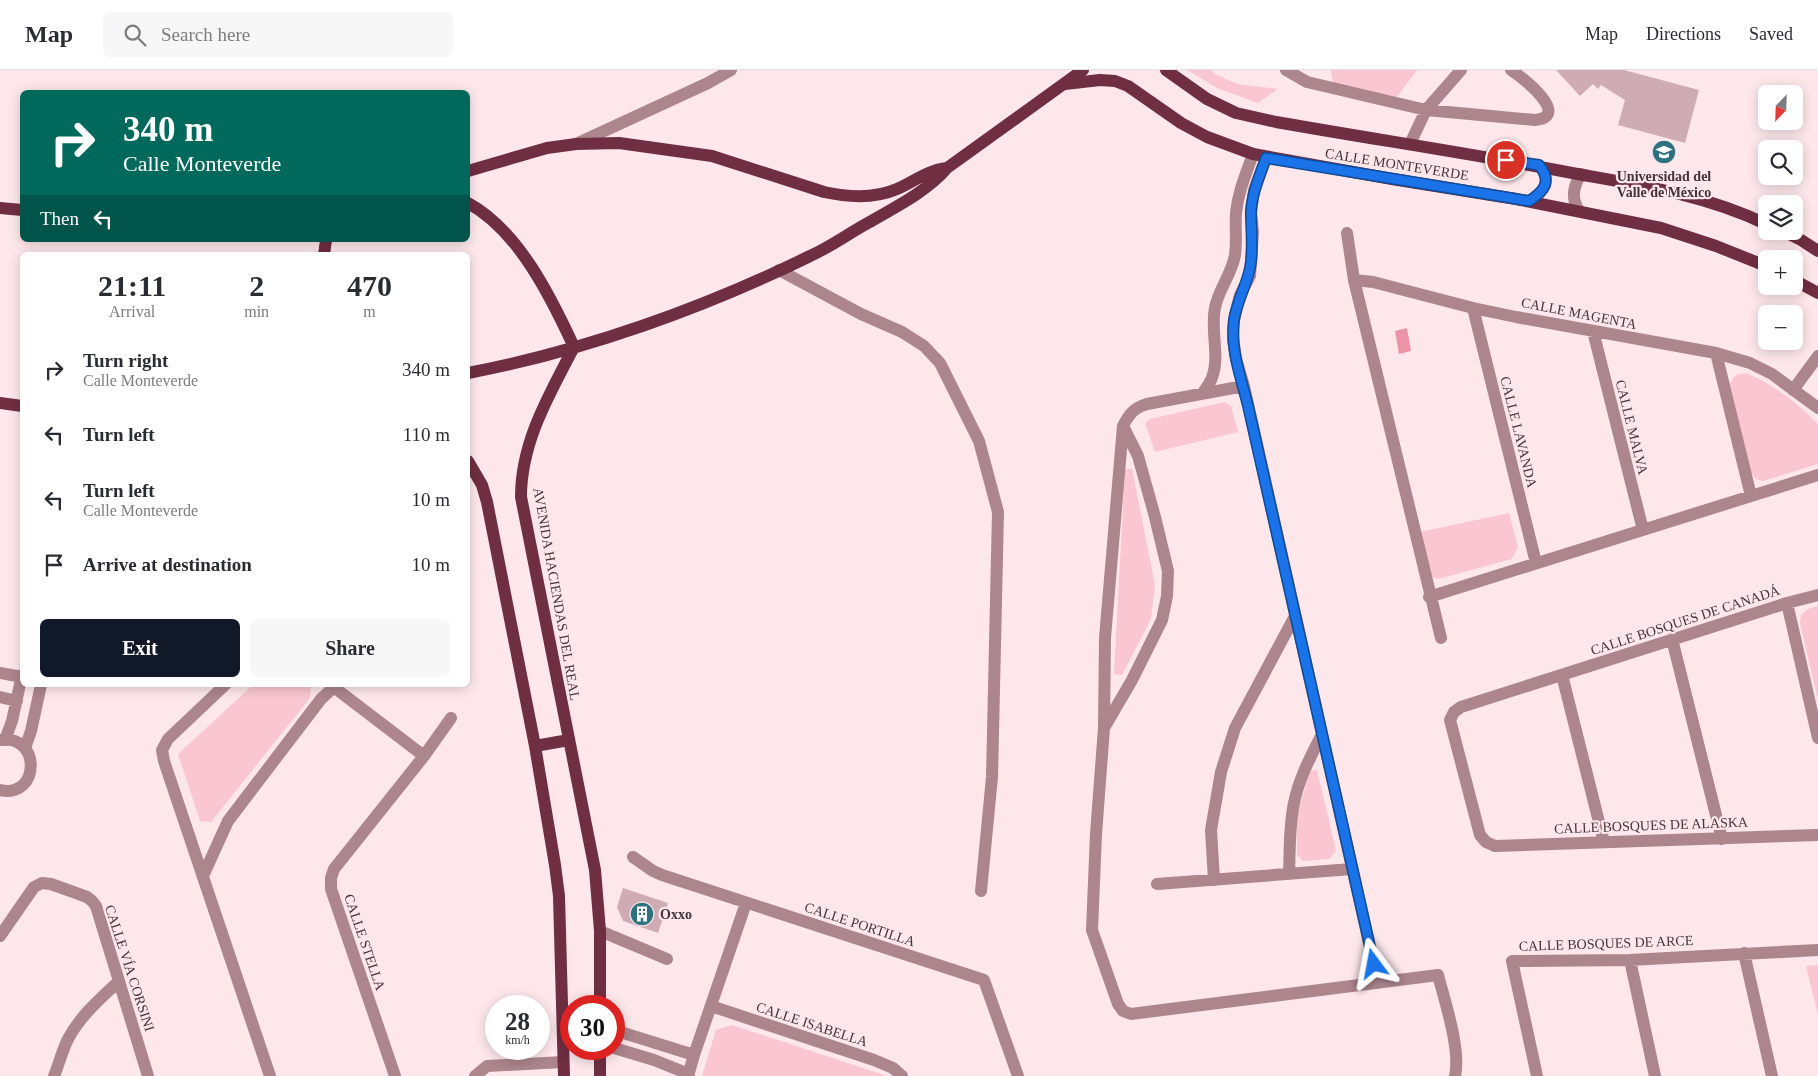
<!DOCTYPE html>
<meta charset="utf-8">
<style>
body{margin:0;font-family:Georgia,serif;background:#f7f7f7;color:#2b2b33;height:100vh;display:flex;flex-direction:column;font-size:19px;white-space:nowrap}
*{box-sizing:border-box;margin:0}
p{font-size:16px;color:#7c7c81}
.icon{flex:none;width:28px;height:28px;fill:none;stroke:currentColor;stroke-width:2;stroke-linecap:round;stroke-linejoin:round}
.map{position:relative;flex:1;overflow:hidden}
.panel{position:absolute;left:20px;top:182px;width:450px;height:435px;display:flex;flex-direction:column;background:#fff;border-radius:8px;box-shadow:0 2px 12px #0003}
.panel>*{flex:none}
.hud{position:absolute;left:20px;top:20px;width:450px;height:152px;border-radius:8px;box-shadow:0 2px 12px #0003;background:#00695c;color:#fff;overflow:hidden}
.needle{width:32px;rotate:203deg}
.tools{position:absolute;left:1758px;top:15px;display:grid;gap:10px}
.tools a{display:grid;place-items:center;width:45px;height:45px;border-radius:8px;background:#fff;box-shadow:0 2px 12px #0003;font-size:25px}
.speed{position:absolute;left:485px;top:925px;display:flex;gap:10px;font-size:25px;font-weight:700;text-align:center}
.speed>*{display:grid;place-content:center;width:65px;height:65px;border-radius:50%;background:#fff;box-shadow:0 2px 12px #0003;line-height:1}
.speed small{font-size:12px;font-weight:400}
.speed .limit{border:8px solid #d22;background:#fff;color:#111}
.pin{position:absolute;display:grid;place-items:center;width:42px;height:42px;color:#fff;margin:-21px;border:2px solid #fff;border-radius:50%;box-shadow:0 1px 5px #0007}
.me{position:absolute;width:55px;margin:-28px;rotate:347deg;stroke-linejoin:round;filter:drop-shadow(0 0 4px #0008)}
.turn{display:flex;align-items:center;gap:18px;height:105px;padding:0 20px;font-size:22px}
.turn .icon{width:65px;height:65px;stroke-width:2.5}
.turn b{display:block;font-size:35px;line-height:42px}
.then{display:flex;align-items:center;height:48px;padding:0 20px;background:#0003;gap:10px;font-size:19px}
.eta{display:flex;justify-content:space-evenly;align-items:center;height:85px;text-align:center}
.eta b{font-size:30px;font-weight:600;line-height:35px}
.cta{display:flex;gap:10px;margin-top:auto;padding:10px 20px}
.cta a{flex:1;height:58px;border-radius:8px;background:#111827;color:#fff;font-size:20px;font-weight:600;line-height:58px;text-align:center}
.cta a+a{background:#f7f7f7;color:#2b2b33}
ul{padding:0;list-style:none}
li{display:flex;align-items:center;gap:15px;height:65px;padding:0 20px}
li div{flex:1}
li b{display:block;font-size:19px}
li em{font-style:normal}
header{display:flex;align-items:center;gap:30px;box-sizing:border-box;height:70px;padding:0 25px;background:#fff;border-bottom:1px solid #e1e1e2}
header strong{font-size:24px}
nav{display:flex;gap:28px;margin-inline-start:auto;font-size:18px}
.search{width:350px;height:45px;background:#f7f7f7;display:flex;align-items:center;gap:12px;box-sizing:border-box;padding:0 18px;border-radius:8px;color:#7c7c81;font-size:19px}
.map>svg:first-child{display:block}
.green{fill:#f9c6d1}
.water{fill:#ec93a8}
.building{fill:#cfacb3}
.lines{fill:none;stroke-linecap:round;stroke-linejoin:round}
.minor{stroke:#ac858d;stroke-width:12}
.major{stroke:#6f2e41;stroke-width:12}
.route-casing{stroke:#114b97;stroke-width:12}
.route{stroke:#1a73e8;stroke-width:9}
.labels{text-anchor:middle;stroke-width:4.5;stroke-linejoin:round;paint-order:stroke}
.street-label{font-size:14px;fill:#433437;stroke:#fde7eb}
.poi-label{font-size:14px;font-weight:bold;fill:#433437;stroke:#fde7eb}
</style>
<header>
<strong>Map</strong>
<div class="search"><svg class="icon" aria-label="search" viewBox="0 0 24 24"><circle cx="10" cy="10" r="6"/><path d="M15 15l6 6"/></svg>Search here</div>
<nav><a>Map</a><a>Directions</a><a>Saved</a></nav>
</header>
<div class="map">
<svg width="1818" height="1006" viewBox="0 0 1818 1006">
<rect width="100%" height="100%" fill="#fde7eb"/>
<path class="green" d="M1187,0H1211L1215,4L1237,14L1278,19L1258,33L1219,19Z
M1331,0H1417L1397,27L1333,14Z
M1746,303C1773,314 1798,333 1818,354V394L1763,411L1756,409L1749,401L1730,314C1734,305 1737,304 1746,303Z
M1225,332L1231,336L1238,362L1155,382L1145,353L1150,349Z
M1125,399H1132L1155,515L1151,549L1122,605L1114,604Z
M1509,443L1518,477L1512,489L1438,509L1430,506L1420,462Z
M1818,536V631L1800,553L1801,545L1808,539Z
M253,615H308L311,617L310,628L211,752L200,751L178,684Z
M1317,700L1336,781L1329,789L1303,791L1297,785V746L1310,701Z
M1818,895V945L1806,896Z
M732,955L887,1006H702L716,960Z"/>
<path class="water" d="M1407,258L1411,281L1399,284L1395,261Z"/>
<path class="building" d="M1556,0H1624L1699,20L1685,73L1618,55L1625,30L1601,15L1598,19L1593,14L1580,26Z
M623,818L668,833L658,863L623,851L617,837Z"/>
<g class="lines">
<path class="minor" d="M1286,0L1307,12L1426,40L1535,50C1572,46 1522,7 1511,0
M576,74L708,13L731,0
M1410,74L1426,40L1461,0
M1266,88L1254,120L1251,142L1253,162L1250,206L1240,225L1234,250L1233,269L1236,289L1244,316L1378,913
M1529,131C1545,121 1552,111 1539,95
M1579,141C1571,128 1573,117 1581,104
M1347,163L1354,210L1441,568
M779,200L861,244L902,262L924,276L940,293L979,371L998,442L992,707L981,821
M1354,210L1373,212L1473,238L1516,247L1716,283L1750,293L1772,304L1818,338
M1473,238L1536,493
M1593,261L1643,460
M1716,283L1751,426
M1244,316L1147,334C1134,338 1129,344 1123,356L1105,568L1104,658L1096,764L1092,860L1118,934L1123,941L1131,944L1438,905C1445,932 1461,980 1455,1006
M1793,320L1818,286
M1203,323C1205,319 1209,315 1211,310C1221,288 1210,262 1215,238C1218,220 1232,204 1235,185C1237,171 1235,157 1236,143C1238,122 1246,104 1253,84
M1818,525L1787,533L1461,637L1454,642L1450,650L1480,765L1486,772L1495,776L1818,765
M1429,527L1818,405
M1787,533L1818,668
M1672,569L1722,769
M0,603L22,607
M1562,605L1604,772
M225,615L168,669L162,680L164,691L270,1006
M331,615L424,686
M0,627L17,631
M1104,658L1132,610L1162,550L1167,526L1168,501L1155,447L1138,386L1123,356
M0,670C42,664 40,729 0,720
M5,670L12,651L22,605
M25,678L31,661L41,615
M633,787L653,801L662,805L984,910L1018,1006
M1289,803C1290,780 1289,756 1294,733C1299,708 1311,686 1322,664
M203,806L228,751L321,629L334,617
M1214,810L1211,760L1221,702L1235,658L1295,546
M1157,814L1352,799
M600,861L667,889
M0,866L34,817L42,813L51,814L87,827L92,831L96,836L148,1006
M1744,883L1772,1006
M1630,890L1655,1006
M711,936L874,990L893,998L902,1006
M614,960L694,985
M614,978L654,990L689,1004
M54,1006C59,994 62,981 68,969C80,946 101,928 119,911
M395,1006L331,819V808L334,799L424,686L451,648
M475,1006L487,996L563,992
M688,1006L694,985L746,833
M1537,1006L1512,891L1630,890L1818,880"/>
<path class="major" d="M1166,0L1207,29L1236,43L1276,52C1378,70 1481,85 1583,105C1646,116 1708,126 1766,154
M1065,14L1100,10L1115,11L1128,16L1181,53L1207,67L1253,84L1392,109L1516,129L1661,158L1716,176L1766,196
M468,101L547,78L576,74L619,73L712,86L824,122C847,127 874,129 897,119C913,112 928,100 947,98
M468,133C518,160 551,227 574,277C549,325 521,372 521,427L595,800L600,861V936
M0,138L22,140
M1783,161L1801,170L1818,181
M324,185L326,170
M1794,210L1818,223
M468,303C584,281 704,238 810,186C830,177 848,164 866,154C892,139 928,121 947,98L1083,0
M0,333L22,336
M468,391L482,415L487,432L535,676L555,795L559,826L564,1006
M535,676L569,670
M600,979V1006"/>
</g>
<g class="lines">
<g class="route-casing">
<path id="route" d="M1374,894L1248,336C1241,307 1230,279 1234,250C1237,229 1249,212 1251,192C1253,175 1251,159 1251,142C1252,123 1260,105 1266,88L1529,131C1545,121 1552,111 1539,95L1506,90"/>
</g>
<use href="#route" class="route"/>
</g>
<defs>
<g id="university-disc" transform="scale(1.25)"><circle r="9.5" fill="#2d7281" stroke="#fde7eb"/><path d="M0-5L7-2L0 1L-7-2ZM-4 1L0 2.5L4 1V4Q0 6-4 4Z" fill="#fff"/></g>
<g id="building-disc" transform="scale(1.25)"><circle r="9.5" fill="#2d7281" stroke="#fde7eb"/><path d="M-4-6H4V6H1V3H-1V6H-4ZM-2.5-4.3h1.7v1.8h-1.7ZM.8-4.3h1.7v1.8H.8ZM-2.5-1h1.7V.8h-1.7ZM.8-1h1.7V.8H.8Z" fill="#fff"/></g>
</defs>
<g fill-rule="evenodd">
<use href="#university-disc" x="1664" y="82"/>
<use href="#building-disc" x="642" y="844"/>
</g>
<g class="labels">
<g class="street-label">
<text transform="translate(1397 94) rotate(9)" y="5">CALLE MONTEVERDE</text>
<text transform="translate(1579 243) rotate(11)" y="5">CALLE MAGENTA</text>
<text transform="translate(1632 357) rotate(76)" y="5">CALLE MALVA</text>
<text transform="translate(1519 362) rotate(76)" y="5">CALLE LAVANDA</text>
<text transform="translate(557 524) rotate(80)" y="5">AVENIDA HACIENDAS DEL REAL</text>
<text transform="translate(1685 550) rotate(-18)" y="5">CALLE BOSQUES DE CANADÁ</text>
<text transform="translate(1651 755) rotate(-2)" y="5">CALLE BOSQUES DE ALASKA</text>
<text transform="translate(860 854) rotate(18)" y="5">CALLE PORTILLA</text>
<text transform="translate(365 872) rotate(71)" y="5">CALLE STELLA</text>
<text transform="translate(1606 873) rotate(-2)" y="5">CALLE BOSQUES DE ARCE</text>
<text transform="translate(130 898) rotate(72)" y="5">CALLE VÍA CORSINI</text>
<text transform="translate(812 954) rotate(18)" y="5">CALLE ISABELLA</text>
</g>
<g class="poi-label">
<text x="1664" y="111">Universidad del<tspan x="1664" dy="16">Valle de México</tspan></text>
<text x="660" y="849" text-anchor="start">Oxxo</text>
</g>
</g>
</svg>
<div class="tools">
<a><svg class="needle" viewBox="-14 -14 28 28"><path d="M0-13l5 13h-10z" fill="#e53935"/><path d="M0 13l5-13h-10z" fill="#7c7c81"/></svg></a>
<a><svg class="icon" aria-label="search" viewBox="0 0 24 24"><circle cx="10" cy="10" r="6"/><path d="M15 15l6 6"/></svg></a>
<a><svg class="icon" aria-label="layers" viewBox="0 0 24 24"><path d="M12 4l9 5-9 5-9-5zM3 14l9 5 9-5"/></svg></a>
<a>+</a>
<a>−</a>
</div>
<div class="speed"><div>28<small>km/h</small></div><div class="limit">30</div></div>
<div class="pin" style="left:1506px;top:90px;background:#d93025"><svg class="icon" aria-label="arrive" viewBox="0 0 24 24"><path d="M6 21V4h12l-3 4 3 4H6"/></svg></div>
<svg class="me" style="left:1374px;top:894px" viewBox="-20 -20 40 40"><path d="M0-17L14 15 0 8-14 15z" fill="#1a73e8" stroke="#fff" stroke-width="4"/></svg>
<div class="hud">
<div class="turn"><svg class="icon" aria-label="right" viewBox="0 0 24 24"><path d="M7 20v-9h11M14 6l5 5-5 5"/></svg><div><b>340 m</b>Calle Monteverde</div></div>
<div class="then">Then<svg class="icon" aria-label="left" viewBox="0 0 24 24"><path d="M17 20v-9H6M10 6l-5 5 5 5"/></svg></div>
</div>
<section class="panel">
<div class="eta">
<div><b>21:11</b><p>Arrival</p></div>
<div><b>2</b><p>min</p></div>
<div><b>470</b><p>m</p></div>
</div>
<ul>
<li><svg class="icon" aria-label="right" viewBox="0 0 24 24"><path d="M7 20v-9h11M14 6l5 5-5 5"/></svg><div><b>Turn right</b><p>Calle Monteverde</p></div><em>340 m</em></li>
<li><svg class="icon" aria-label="left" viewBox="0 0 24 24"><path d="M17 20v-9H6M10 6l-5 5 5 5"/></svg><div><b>Turn left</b></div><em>110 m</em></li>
<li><svg class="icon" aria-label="left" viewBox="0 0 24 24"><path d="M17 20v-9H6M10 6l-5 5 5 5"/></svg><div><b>Turn left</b><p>Calle Monteverde</p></div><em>10 m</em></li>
<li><svg class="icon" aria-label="arrive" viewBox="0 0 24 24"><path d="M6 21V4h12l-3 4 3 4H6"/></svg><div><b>Arrive at destination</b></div><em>10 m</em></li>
</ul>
<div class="cta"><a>Exit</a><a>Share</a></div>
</section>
</div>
